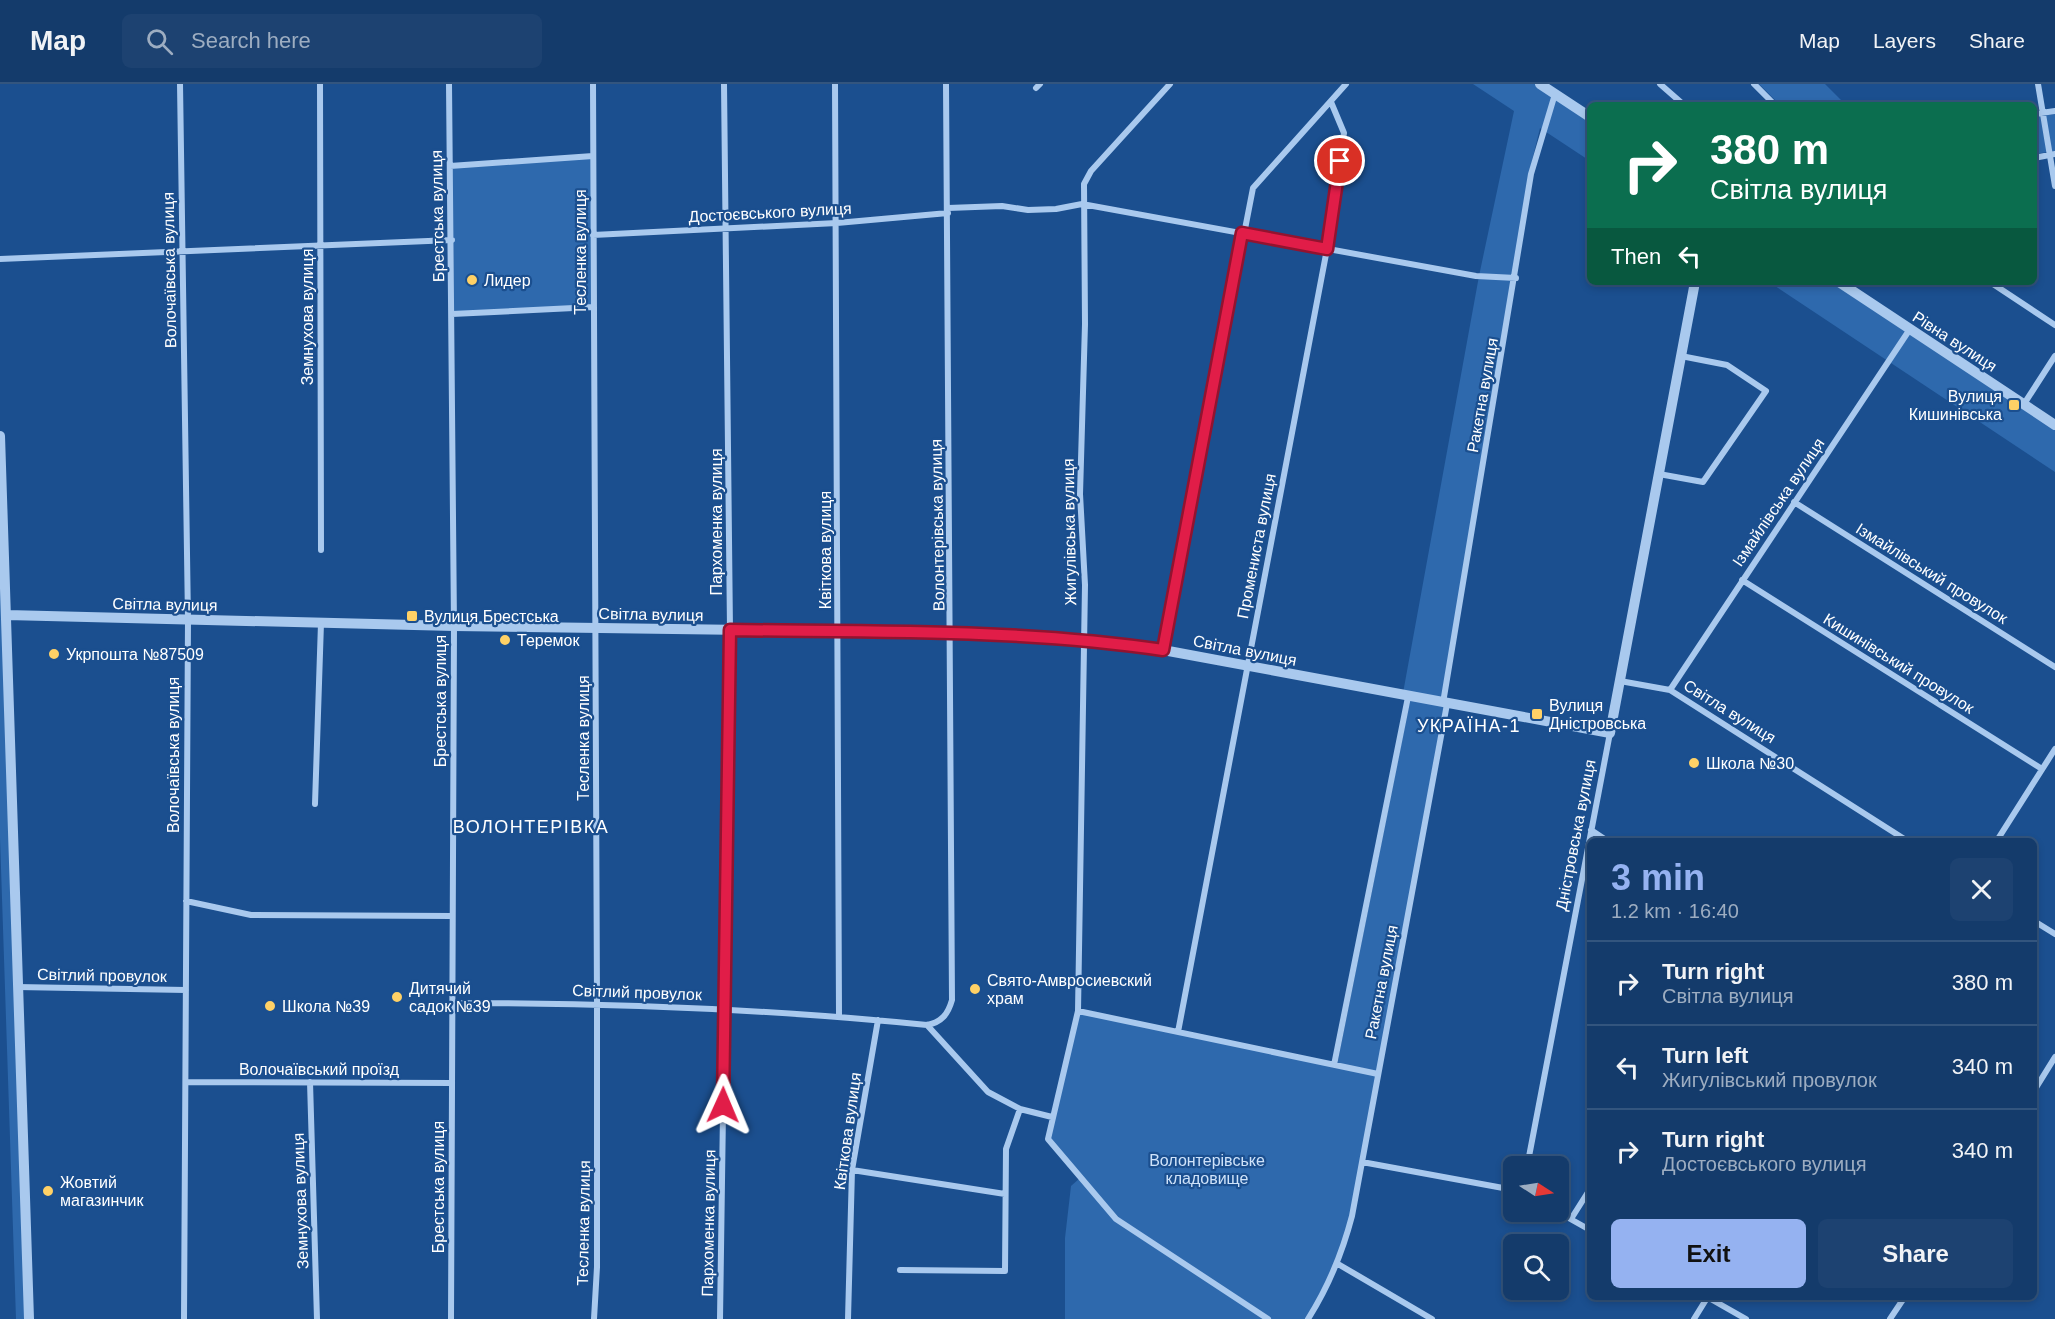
<!DOCTYPE html>
<meta charset="utf-8">
<style>
body{margin:0;font-family:Arial,sans-serif;background:#1d4271;color:#f1f3f6;height:100vh;display:flex;flex-direction:column;font-size:22px;white-space:nowrap}
*{box-sizing:border-box;margin:0}
p{font-size:20px;color:#9dadc1}
.icon{flex:none;width:33px;height:33px;fill:none;stroke:currentColor;stroke-width:2;stroke-linecap:round;stroke-linejoin:round}
.map{position:relative;flex:1;overflow:hidden}
.details{position:absolute;left:1587px;top:754px;width:450px;height:462px;display:flex;flex-direction:column;background:#143b6b;border-radius:9px;box-shadow:0 3px 9px #0003,0 0 0 2px #33557e}
.details>*{flex:none}
.hud{position:absolute;left:1587px;top:18px;width:450px;height:183px;border-radius:9px;box-shadow:0 3px 9px #0003,0 0 0 2px #33557e;background:#0b6e4f;color:#fff;overflow:hidden}
.needle{width:39px;rotate:102deg}
.fabs{position:absolute;left:1503px;top:1072px;display:grid;gap:12px}
.fabs a{display:grid;place-items:center;width:66px;height:66px;border-radius:9px;background:#143b6b;box-shadow:0 3px 9px #0003,0 0 0 2px #33557e;font-size:30px}
.pin{position:absolute;display:grid;place-items:center;width:51px;height:51px;color:#fff;margin:-26px;border:3px solid #fff;border-radius:50%;box-shadow:0 2px 6px #0007}
.me{position:absolute;width:66px;margin:-33px;rotate:1deg;stroke-linejoin:round;filter:drop-shadow(0 0 4px #0008)}
.turn{display:flex;align-items:center;gap:21px;height:126px;padding:0 24px;font-size:27px}
.turn .icon{width:78px;height:78px;stroke-width:2.5}
.turn b{display:block;font-size:42px;line-height:51px}
.then{display:flex;align-items:center;height:57px;padding:0 24px;background:#0003;gap:12px;font-size:22px}
.round{display:grid;place-items:center;flex:none;width:63px;height:63px;border-radius:9px;background:#1d4271}
.summary{display:flex;align-items:center;justify-content:space-between;height:102px;padding:0 24px}
h1{font-size:36px;font-weight:600;line-height:45px;color:#95b2f1}
.action{display:flex;gap:12px;margin-top:auto;padding:12px 24px}
.action a{flex:1;height:69px;border-radius:9px;background:#95b2f1;color:#111;font-size:24px;font-weight:600;line-height:69px;text-align:center}
.action a+a{background:#1d4271;color:#f1f3f6}
ul{padding:0;list-style:none}
li{display:flex;align-items:center;gap:18px;height:84px;padding:0 24px;border-top:2px solid #33557e}
li div{flex:1}
li b{display:block;font-size:22px}
li em{font-style:normal}
header{display:flex;align-items:center;gap:36px;box-sizing:border-box;height:84px;padding:0 30px;background:#143b6b;border-bottom:2px solid #33557e}
header strong{font-size:28px}
nav{display:flex;gap:33px;margin-inline-start:auto;font-size:21px}
.search{width:420px;height:54px;background:#1d4271;display:flex;align-items:center;gap:15px;box-sizing:border-box;padding:0 21px;border-radius:9px;color:#9dadc1;font-size:22px}
.map>svg:first-child{display:block}
.green{fill:#2e69ad}
.lines{fill:none;stroke-linecap:round;stroke-linejoin:round}
.minor{stroke:#a9c9ee;stroke-width:6}
.tertiary{stroke:#a9c9ee;stroke-width:10}
.route-casing{stroke:#92132f;stroke-width:15}
.route{stroke:#e11d48;stroke-width:10}
.poi-dot{fill:#ffd166;stroke:#1b4f8f;stroke-width:2}
.labels{text-anchor:middle;stroke-width:4.5;stroke-linejoin:round;paint-order:stroke}
.street-label{font-size:16px;fill:#fff;stroke:#1b4f8f}
.poi-label{font-size:16px;fill:#fff;stroke:#1b4f8f;text-anchor:start}
.park-label{font-size:16px;fill:#cfe3fa;stroke:#1b4f8f}
.neighbourhood-label{font-size:18px;letter-spacing:1.5px;fill:#fff;stroke:#1b4f8f}
</style>
<header>
<strong>Map</strong>
<div class="search"><svg class="icon" aria-label="search" viewBox="0 0 24 24"><circle cx="10" cy="10" r="6"/><path d="M15 15l6 6"/></svg>Search here</div>
<nav><a>Map</a><a>Layers</a><a>Share</a></nav>
</header>
<div class="map">
<svg width="2055" height="1235" viewBox="0 0 2055 1235">
<rect width="100%" height="100%" fill="#1b4f8f"/>
<path class="green" d="M1473,0H1543L1590,35V77L1540,44L1529,89L1444,622L1346,1156L1308,1235H1065V1154L1071,1102L1080,1094L1048,1055L1078,927L1337,981L1411,611L1403,609L1479,192L1514,27Z
M1759,0H1825L1846,21H1780Z
M2055,30V67L2034,70V33Z
M592,74V221L454,228L452,84Z
M1769,198H1836L2055,343V388Z
M0,352L29,1235H16L0,754Z"/>
<g class="lines">
<path class="minor" d="M180,0L188,536L184,1235
M320,0L321,466
M449,0L454,542L451,1235
M593,0L597,919V1183L594,1235
M835,0L839,932
M1170,0L1091,87L1084,100L1085,240L1080,410L1085,501L1078,927L1048,1055L1116,1135L1268,1235
M1660,0L1684,21
M1754,0L1775,21
M2038,0L2055,102
M1036,4L1040,0
M2034,30L2055,27
M2034,74L2055,70
M450,82L593,72
M948,124L1002,122L1028,126L1056,125L1082,120L1476,192L1516,194
M593,151L837,139L948,129
M0,175L452,156
M1990,198L2055,241
M452,230L594,223
M2024,320L2055,272
M1659,390L1703,398L1766,307L1727,281L1681,272
M1794,418L2055,583
M1742,496L2042,685
M1163,566L1253,104L1346,0
M1620,597L1670,606L1909,758
M1670,606L1910,245
M1443,619L1531,90L1555,10
M315,720L321,539
M1591,746L1609,758
M1996,758L2055,665
M186,817L251,831L452,832
M2034,837L2055,850
M17,903L186,906
M452,919C611,919 769,925 927,941C942,938 948,930 952,916L946,0
M1078,927L1378,990
M927,941L988,1008L1020,1025L1052,1033
M1178,948L1327,165L1344,49L1331,18
M1334,981L1408,613
M186,998L452,999
M310,998L317,1235
M2034,1007L2055,973
M1362,1078L1514,1106
M1527,1083L1610,649
M852,1086L1005,1110
M1558,1128L1590,1146
M1571,1135L1590,1105
M1338,1180L1432,1235
M900,1186L1005,1187L1006,1065L1020,1025
M1709,1214L1746,1235
M720,1235L730,546L724,0
M848,1235L852,1086L878,936
M1308,1235C1329,1202 1342,1170 1352,1132L1447,620
M1694,1235L1707,1214
M1890,1235L1904,1214"/>
<path class="tertiary" d="M1540,0L1590,33
M1839,198L2055,341
M0,352L29,1235
M7,531L454,542L951,549L1084,555L1163,566L1610,649L1695,198"/>
</g>
<g class="lines">
<g class="route-casing">
<path id="route" d="M723,1021L730,546C875,548 1020,545 1163,566L1242,149L1327,165L1340,77"/>
</g>
<use href="#route" class="route"/>
</g>
<g class="poi-dot">
<circle cx="472" cy="196" r="6"/>
<rect x="2008" y="315" width="12" height="12" rx="3"/>
<rect x="406" y="526" width="12" height="12" rx="3"/>
<circle cx="505" cy="556" r="6"/>
<circle cx="54" cy="570" r="6"/>
<rect x="1531" y="624" width="12" height="12" rx="3"/>
<circle cx="1694" cy="679" r="6"/>
<circle cx="975" cy="905" r="6"/>
<circle cx="397" cy="913" r="6"/>
<circle cx="270" cy="922" r="6"/>
<circle cx="48" cy="1107" r="6"/>
</g>
<g class="labels">
<g class="street-label">
<text transform="translate(770 128) rotate(-3)" y="6">Достоєвського вулиця</text>
<text transform="translate(437 132) rotate(-91)" y="6">Брестська вулиця</text>
<text transform="translate(580 168) rotate(-90)" y="6">Тесленка вулиця</text>
<text transform="translate(169 186) rotate(-91)" y="6">Волочаївська вулиця</text>
<text transform="translate(307 233) rotate(-90)" y="6">Земнухова вулиця</text>
<text transform="translate(1955 257) rotate(33)" y="6">Рівна вулиця</text>
<text transform="translate(1482 311) rotate(-80)" y="6">Ракетна вулиця</text>
<text transform="translate(1778 418) rotate(-56)" y="6">Ізмайлівська вулиця</text>
<text transform="translate(716 438) rotate(-90)" y="6">Пархоменка вулиця</text>
<text transform="translate(937 441) rotate(-91)" y="6">Волонтерівська вулиця</text>
<text transform="translate(1069 448) rotate(-91)" y="6">Жигулівська вулиця</text>
<text transform="translate(1256 462) rotate(-79)" y="6">Промениста вулиця</text>
<text transform="translate(825 466) rotate(-90)" y="6">Квіткова вулиця</text>
<text transform="translate(1932 489) rotate(32)" y="6">Ізмайлівський провулок</text>
<text transform="translate(165 520) rotate(1)" y="6">Світла вулиця</text>
<text transform="translate(651 530) rotate(1)" y="6">Світла вулиця</text>
<text transform="translate(1245 566) rotate(11)" y="6">Світла вулиця</text>
<text transform="translate(1899 579) rotate(32)" y="6">Кишинівський провулок</text>
<text transform="translate(440 617) rotate(-90)" y="6">Брестська вулиця</text>
<text transform="translate(1730 627) rotate(32)" y="6">Світла вулиця</text>
<text transform="translate(583 654) rotate(-90)" y="6">Тесленка вулиця</text>
<text transform="translate(173 671) rotate(-90)" y="6">Волочаївська вулиця</text>
<text transform="translate(1575 751) rotate(-79)" y="6">Дністровська вулиця</text>
<text transform="translate(102 891) rotate(1)" y="6">Світлий провулок</text>
<text transform="translate(1381 898) rotate(-79)" y="6">Ракетна вулиця</text>
<text transform="translate(637 908) rotate(2)" y="6">Світлий провулок</text>
<text x="319" y="991">Волочаївський проїзд</text>
<text transform="translate(847 1047) rotate(-82)" y="6">Квіткова вулиця</text>
<text transform="translate(438 1103) rotate(-90)" y="6">Брестська вулиця</text>
<text transform="translate(300 1117) rotate(-92)" y="6">Земнухова вулиця</text>
<text transform="translate(583 1139) rotate(-89)" y="6">Тесленка вулиця</text>
<text transform="translate(708 1139) rotate(-89)" y="6">Пархоменка вулиця</text>
</g>
<g class="poi-label">
<text x="484" y="202">Лидер</text>
<text x="2002" y="318" text-anchor="end">Вулиця<tspan x="2002" dy="18">Кишинівська</tspan></text>
<text x="424" y="538">Вулиця Брестська</text>
<text x="517" y="562">Теремок</text>
<text x="66" y="576">Укрпошта №87509</text>
<text x="1549" y="627">Вулиця<tspan x="1549" dy="18">Дністровська</tspan></text>
<text x="1706" y="685">Школа №30</text>
<text x="987" y="902">Свято-Амвросиевский<tspan x="987" dy="18">храм</tspan></text>
<text x="409" y="910">Дитячий<tspan x="409" dy="18">садок №39</tspan></text>
<text x="282" y="928">Школа №39</text>
<text x="60" y="1104">Жовтий<tspan x="60" dy="18">магазинчик</tspan></text>
</g>
<g class="park-label">
<text x="1207" y="1082">Волонтерівське<tspan x="1207" dy="18">кладовище</tspan></text>
</g>
<g class="neighbourhood-label">
<text x="1469" y="648">УКРАЇНА-1</text>
<text x="531" y="749">ВОЛОНТЕРІВКА</text>
</g>
</g>
</svg>
<div class="fabs">
<a><svg class="needle" viewBox="-14 -14 28 28"><path d="M0-13l5 13h-10z" fill="#e53935"/><path d="M0 13l5-13h-10z" fill="#9dadc1"/></svg></a>
<a><svg class="icon" aria-label="search" viewBox="0 0 24 24"><circle cx="10" cy="10" r="6"/><path d="M15 15l6 6"/></svg></a>
</div>
<div class="pin" style="left:1340px;top:77px;background:#d93025"><svg class="icon" aria-label="arrive" viewBox="0 0 24 24"><path d="M6 21V4h12l-3 4 3 4H6"/></svg></div>
<svg class="me" style="left:723px;top:1021px" viewBox="-20 -20 40 40"><path d="M0-17L14 15 0 8-14 15z" fill="#e11d48" stroke="#fff" stroke-width="4"/></svg>
<div class="hud">
<div class="turn"><svg class="icon" aria-label="right" viewBox="0 0 24 24"><path d="M7 20v-9h11M14 6l5 5-5 5"/></svg><div><b>380 m</b>Світла вулиця</div></div>
<div class="then">Then<svg class="icon" aria-label="left" viewBox="0 0 24 24"><path d="M17 20v-9H6M10 6l-5 5 5 5"/></svg></div>
</div>
<section class="details">
<div class="summary"><div><h1>3 min</h1><p>1.2 km · 16:40</p></div><a class="round"><svg class="icon" aria-label="close" viewBox="0 0 24 24"><path d="M6 6l12 12M18 6L6 18"/></svg></a></div>
<ul>
<li><svg class="icon" aria-label="right" viewBox="0 0 24 24"><path d="M7 20v-9h11M14 6l5 5-5 5"/></svg><div><b>Turn right</b><p>Світла вулиця</p></div><em>380 m</em></li>
<li><svg class="icon" aria-label="left" viewBox="0 0 24 24"><path d="M17 20v-9H6M10 6l-5 5 5 5"/></svg><div><b>Turn left</b><p>Жигулівський провулок</p></div><em>340 m</em></li>
<li><svg class="icon" aria-label="right" viewBox="0 0 24 24"><path d="M7 20v-9h11M14 6l5 5-5 5"/></svg><div><b>Turn right</b><p>Достоєвського вулиця</p></div><em>340 m</em></li>
</ul>
<div class="action"><a>Exit</a><a>Share</a></div>
</section>
</div>
